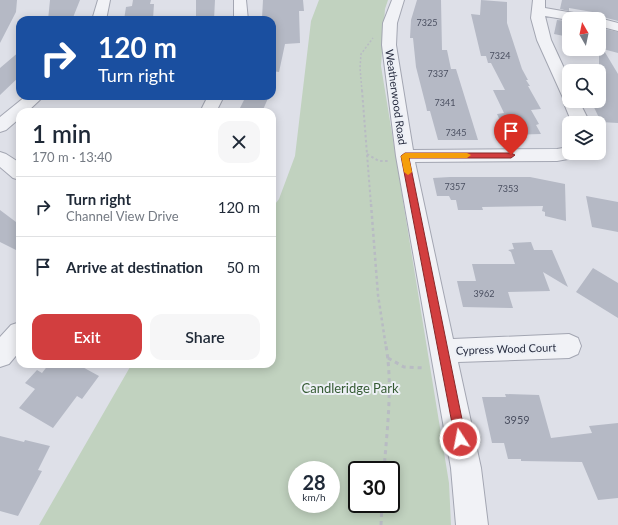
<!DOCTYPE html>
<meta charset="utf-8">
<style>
body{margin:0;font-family:Lato,sans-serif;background:#f6f6f7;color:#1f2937;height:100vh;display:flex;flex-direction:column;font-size:15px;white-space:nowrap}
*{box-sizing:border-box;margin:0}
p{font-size:13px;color:#747a83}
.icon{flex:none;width:22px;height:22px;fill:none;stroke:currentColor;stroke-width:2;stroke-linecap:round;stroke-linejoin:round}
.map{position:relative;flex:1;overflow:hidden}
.panel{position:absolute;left:16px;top:108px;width:260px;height:260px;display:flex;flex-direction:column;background:#fff;border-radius:12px;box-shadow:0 2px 10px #0003}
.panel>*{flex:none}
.top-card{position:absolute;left:16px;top:16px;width:260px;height:84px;border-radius:12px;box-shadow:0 2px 10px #0003;background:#1a4fa0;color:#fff;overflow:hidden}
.needle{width:26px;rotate:351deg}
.tools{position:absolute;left:562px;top:12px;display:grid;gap:8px}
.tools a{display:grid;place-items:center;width:44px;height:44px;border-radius:8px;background:#fff;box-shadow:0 2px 10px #0003;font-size:20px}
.speed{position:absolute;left:288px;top:461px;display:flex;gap:8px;font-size:20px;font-weight:700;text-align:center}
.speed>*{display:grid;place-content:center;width:52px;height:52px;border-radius:50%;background:#fff;box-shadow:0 2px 10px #0003;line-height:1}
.speed small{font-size:10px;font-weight:400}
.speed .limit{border:2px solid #111;border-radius:6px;background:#fff;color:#111}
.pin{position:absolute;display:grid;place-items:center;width:34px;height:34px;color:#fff;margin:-41px -17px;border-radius:50% 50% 50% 0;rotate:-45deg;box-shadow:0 0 4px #0007}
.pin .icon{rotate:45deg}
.me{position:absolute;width:44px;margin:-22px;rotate:349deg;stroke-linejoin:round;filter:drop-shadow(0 0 3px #0008)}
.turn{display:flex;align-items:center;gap:14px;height:84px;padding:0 16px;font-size:18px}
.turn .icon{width:52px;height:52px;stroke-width:2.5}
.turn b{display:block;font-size:28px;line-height:34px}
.round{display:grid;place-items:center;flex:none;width:42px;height:42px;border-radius:12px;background:#f6f6f7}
.headline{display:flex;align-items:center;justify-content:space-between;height:68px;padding:0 16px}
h1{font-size:24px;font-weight:600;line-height:30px}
.cta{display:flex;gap:8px;margin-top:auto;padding:8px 16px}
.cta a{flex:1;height:46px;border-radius:12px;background:#d23e3f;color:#fff;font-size:16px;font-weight:600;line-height:46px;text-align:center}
.cta a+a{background:#f6f6f7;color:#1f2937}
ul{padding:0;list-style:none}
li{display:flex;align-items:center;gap:12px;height:60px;padding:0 16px;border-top:1px solid #e0e1e3}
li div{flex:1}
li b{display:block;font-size:15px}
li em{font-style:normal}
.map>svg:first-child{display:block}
.green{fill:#c1d2bf;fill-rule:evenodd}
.building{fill:#b5b9c5}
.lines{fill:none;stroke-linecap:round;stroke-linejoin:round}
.minor-casing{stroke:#a3a6b2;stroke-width:2}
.path-far3{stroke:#b8bbc3;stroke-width:1.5;stroke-dasharray:2 2;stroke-linecap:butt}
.path-far2{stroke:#b8bbc3;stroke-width:2;stroke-dasharray:2.5 2.5;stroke-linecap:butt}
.path-far1{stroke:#b8bbc3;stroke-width:2.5;stroke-dasharray:3 3;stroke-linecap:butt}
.path{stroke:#b8bbc3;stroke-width:3;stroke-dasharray:4 4;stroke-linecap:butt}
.minor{fill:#f1f2f6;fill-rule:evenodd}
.route{fill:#d23e3f;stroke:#882829}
.slow{fill:#f59e0b}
.labels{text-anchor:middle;stroke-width:4;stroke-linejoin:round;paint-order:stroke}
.number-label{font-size:9px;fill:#4a4f60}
.street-label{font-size:11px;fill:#272c3f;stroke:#edf0f6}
.near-number-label{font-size:11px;fill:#4a4f60}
.near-park-label{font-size:13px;fill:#355b33;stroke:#edf0f6}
</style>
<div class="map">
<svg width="618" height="525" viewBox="0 0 618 525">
<rect width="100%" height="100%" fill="#dee0e8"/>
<path class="green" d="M319,0H388L385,9L381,66L449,483L451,525H39L130,367L133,364H272V208L279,199L295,156L311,21ZM297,470H331V504H297ZM357,470H391V504H357Z"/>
<path class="building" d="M0,0H17L16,12L0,43Z
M50,0H80L72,20H48Z
M133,0H151L150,4H154L153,19L124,20L126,7L132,6Z
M196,0H215L214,20H196Z
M263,0H303L304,11H299L300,43L285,44L279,72L272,71V20H263L264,18H262Z
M417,0H441L442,50H447L451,69H456L478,140H438L430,111H427L426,106L416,67L413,38H410L411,20Z
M481,0L507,2V23L522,69L528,80H526L530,86H528L541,109L531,110L539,124L536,125L541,134L507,135L497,114L504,113L493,90H505L491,63H488L486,56H481L471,14L480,15Z
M562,0H618V21L603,17L604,14L569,8V11L560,9Z
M557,20L569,21V37L554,34Z
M601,28L618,32V53L603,49L618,74V123L601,122L591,101H599V36Z
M20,51V76L0,95V68Z
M246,96H269L262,112H238Z
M450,177H530L565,184L566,221L545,216V212L542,211L543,206L482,207L483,210H458L456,200H451L449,196H437L433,178Z
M586,196L618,202V232L592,227Z
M0,210L20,225V252L0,242Z
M531,242L534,250H552L568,287L543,272L550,291L508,292L513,308L463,307L457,281H476L472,264H515L511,252L508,250L514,249L512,243Z
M593,268L618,283V318L576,292Z
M49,364H77L99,376L82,399L77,396L53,428L19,408L35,389L25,383L37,370L42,373Z
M505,394L539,395L551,438L592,433L589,426L618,423V498L598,500L582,462L521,461V459H508L504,443H492L482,397H506Z
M0,436L24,442L25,440L50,446L38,470L42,471L18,516L0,511Z"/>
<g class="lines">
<g class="minor-casing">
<path id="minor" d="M98,0H110L106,20H92Z
M234,0H246L248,20H234Z
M392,0H404L397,23L396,45L413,150L557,149L569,147V153H582L579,157L557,161L415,162L453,339L569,334L578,338L581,346L578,354L569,358L458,362L481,468L488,525H456L451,468L396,156L382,45L383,23Z
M533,0H545V8L585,15L590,16L592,19H569V20L545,16L551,40L569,79V101H579L590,123H572L563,101L564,100L537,40L531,18Z
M599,18L618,23V31L599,26V19H595Z
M26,96H44L27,112H20V118L6,130L0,132V117Z
M208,96H224L216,112H200Z
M0,152L6,154L20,163V180L13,178L0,167Z
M20,322V351L9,364L0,367V337L11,325Z"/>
</g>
<path class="path-far3" d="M362,91L360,68L361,54L373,38"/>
<path class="path-far2" d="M362,90L371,205
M367,154L379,161H388"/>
<path class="path-far1" d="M371,204L378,295L386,347"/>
<path class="path" d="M388,358L404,367L425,368
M384,470C387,429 393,386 386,346
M381,525L382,504"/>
<use href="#minor" class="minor"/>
</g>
<path class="route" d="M405,153H511L515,155L511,158H409L466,439L465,443L460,445L456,443L455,439L401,156Z"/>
<path class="slow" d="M405,153H467L471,155L467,158H409L412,172L408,175L404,172L401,156Z"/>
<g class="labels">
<g class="number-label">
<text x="427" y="26">7325</text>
<text x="500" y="59">7324</text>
<text x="438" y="77">7337</text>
<text x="445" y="106">7341</text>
<text x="456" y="136">7345</text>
<text x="455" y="190">7357</text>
<text x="508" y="192">7353</text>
<text x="484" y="297">3962</text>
</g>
<g class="street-label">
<text transform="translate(396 97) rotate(82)" y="4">Weatherwood Road</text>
<text transform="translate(506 349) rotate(-2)" y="4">Cypress Wood Court</text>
</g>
<g class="near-number-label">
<text x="517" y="424">3959</text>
</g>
<g class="near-park-label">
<text x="350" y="393">Candleridge Park</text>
</g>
</g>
</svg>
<div class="tools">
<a><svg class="needle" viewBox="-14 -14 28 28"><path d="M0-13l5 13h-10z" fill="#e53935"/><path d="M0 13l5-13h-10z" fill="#747a83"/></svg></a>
<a><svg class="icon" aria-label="search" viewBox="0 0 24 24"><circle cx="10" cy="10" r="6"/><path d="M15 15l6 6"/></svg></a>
<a><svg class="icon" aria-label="layers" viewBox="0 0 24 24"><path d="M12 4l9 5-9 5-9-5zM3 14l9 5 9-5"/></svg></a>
</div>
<div class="speed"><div>28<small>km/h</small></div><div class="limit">30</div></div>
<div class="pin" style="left:511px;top:155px;background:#d93025"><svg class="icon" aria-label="arrive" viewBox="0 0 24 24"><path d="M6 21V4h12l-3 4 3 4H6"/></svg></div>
<svg class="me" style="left:460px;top:439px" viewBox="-20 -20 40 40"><circle r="17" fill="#d23e3f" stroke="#fff" stroke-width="3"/><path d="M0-11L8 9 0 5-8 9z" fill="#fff"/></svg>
<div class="top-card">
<div class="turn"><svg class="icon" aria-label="right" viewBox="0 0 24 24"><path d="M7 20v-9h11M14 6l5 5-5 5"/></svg><div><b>120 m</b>Turn right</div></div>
</div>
<section class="panel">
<div class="headline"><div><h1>1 min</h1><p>170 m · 13:40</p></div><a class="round"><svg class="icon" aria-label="close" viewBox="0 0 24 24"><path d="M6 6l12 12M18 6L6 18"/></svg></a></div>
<ul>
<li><svg class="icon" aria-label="right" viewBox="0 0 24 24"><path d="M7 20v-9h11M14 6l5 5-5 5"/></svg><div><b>Turn right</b><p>Channel View Drive</p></div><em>120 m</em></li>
<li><svg class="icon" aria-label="arrive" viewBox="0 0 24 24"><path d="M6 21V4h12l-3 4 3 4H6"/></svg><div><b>Arrive at destination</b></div><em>50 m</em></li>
</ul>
<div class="cta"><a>Exit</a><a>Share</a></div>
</section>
</div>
